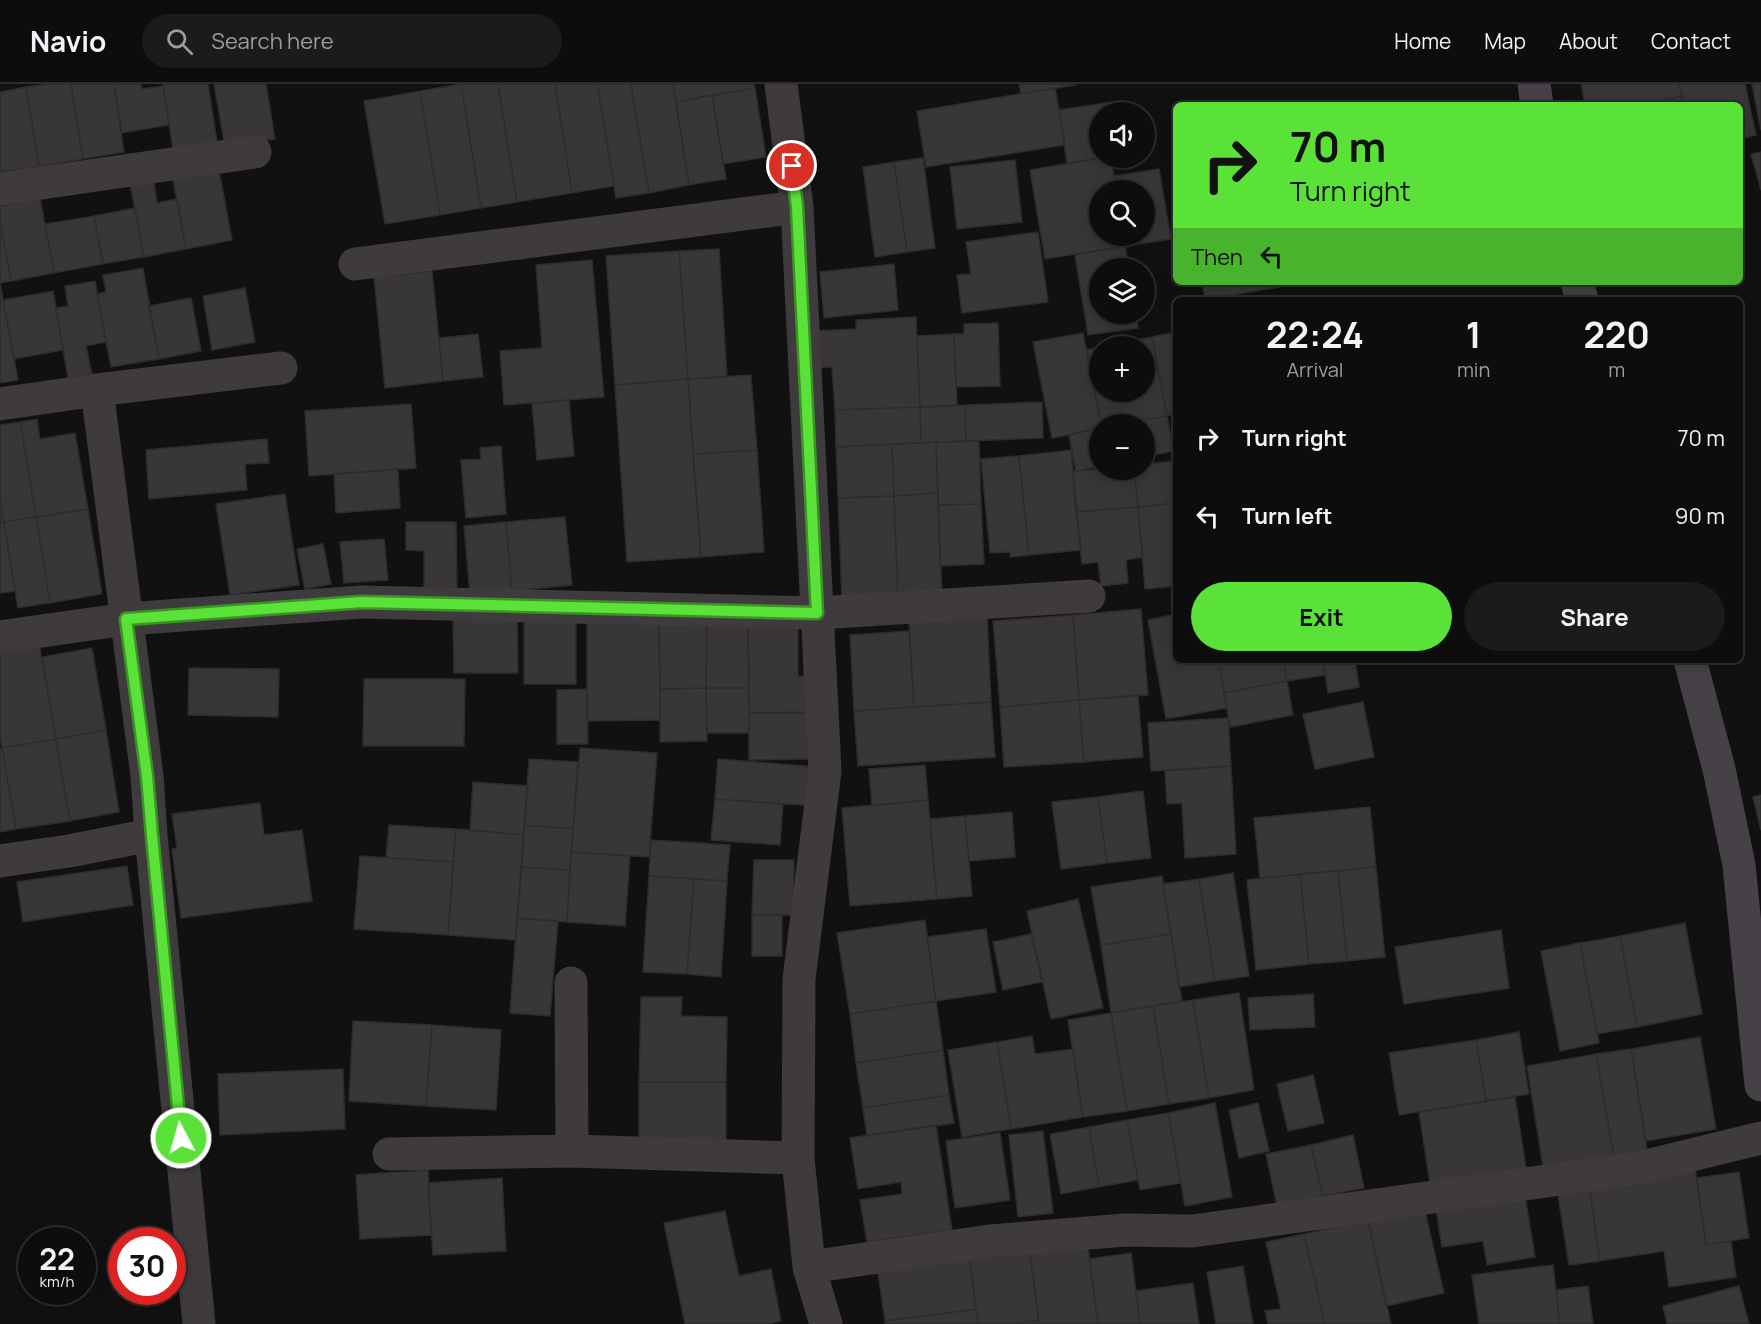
<!DOCTYPE html>
<meta charset="utf-8">
<style>
body{margin:0;font-family:Manrope,sans-serif;background:#1c1b1c;color:#f1f3f6;height:100vh;display:flex;flex-direction:column;font-size:22px;white-space:nowrap}
*{box-sizing:border-box;margin:0}
p{font-size:20px;color:#9b9c9e}
.icon{flex:none;width:33px;height:33px;fill:none;stroke:currentColor;stroke-width:2;stroke-linecap:round;stroke-linejoin:round}
.map{position:relative;flex:1;overflow:hidden}
.drawer{position:absolute;left:1173px;top:213px;width:570px;height:366px;display:flex;flex-direction:column;background:#0e0d0e;border-radius:9px;box-shadow:0 3px 15px #0003,0 0 0 2px #2e2d2e}
.drawer>*{flex:none}
.guide{position:absolute;left:1173px;top:18px;width:570px;height:183px;border-radius:9px;box-shadow:0 3px 15px #0003,0 0 0 2px #2e2d2e;background:#5be239;color:#111;overflow:hidden}
.controls{position:absolute;left:1089px;top:18px;display:grid;gap:12px}
.controls a{display:grid;place-items:center;width:66px;height:66px;border-radius:50%;background:#0e0d0e;box-shadow:0 3px 15px #0003,0 0 0 2px #2e2d2e;font-size:30px}
.speed{position:absolute;left:18px;top:1143px;display:flex;gap:12px;font-size:30px;font-weight:700;text-align:center}
.speed>*{display:grid;place-content:center;width:78px;height:78px;border-radius:50%;background:#0e0d0e;box-shadow:0 3px 15px #0003,0 0 0 2px #2e2d2e;line-height:1}
.speed small{font-size:15px;font-weight:400}
.speed .limit{border:9px solid #d22;background:#fff;color:#111}
.pin{position:absolute;display:grid;place-items:center;width:51px;height:51px;color:#fff;margin:-26px;border:3px solid #fff;border-radius:50%;box-shadow:0 2px 6px #0007}
.me{position:absolute;width:66px;margin:-33px;rotate:354deg;stroke-linejoin:round;filter:drop-shadow(0 0 4px #0008)}
.turn{display:flex;align-items:center;gap:21px;height:126px;padding:0 18px;font-size:27px}
.turn .icon{width:78px;height:78px;stroke-width:2.5}
.turn b{display:block;font-size:42px;line-height:51px}
.then{display:flex;align-items:center;height:57px;padding:0 18px;background:#0003;gap:12px;font-size:22px}
.eta{display:flex;justify-content:space-evenly;align-items:center;height:102px;text-align:center}
.eta b{font-size:36px;font-weight:700;line-height:42px}
.button{display:flex;gap:12px;margin-top:auto;padding:12px 18px}
.button a{flex:1;height:69px;border-radius:36px;background:#5be239;color:#111;font-size:24px;font-weight:700;line-height:69px;text-align:center}
.button a+a{background:#1c1b1c;color:#f1f3f6}
ul{padding:0;list-style:none}
li{display:flex;align-items:center;gap:18px;height:78px;padding:0 18px}
li div{flex:1}
li b{display:block;font-size:22px}
li em{font-style:normal}
header{display:flex;align-items:center;gap:36px;box-sizing:border-box;height:84px;padding:0 30px;background:#0e0d0e;border-bottom:2px solid #2e2d2e}
header strong{font-size:28px}
nav{display:flex;gap:33px;margin-inline-start:auto;font-size:21px}
.search{width:420px;height:54px;background:#1c1b1c;display:flex;align-items:center;gap:15px;box-sizing:border-box;padding:0 21px;border-radius:33px;color:#9b9c9e;font-size:22px}
.map>svg:first-child{display:block}
.building{fill:#39363a;stroke:#2e2b2e;stroke-width:1.5}
.lines{fill:none;stroke-linecap:round;stroke-linejoin:round}
.minor{stroke:#3e3a3e;stroke-width:33}
.secondary{stroke:#464147;stroke-width:33}
.route-casing{stroke:#3b9325;stroke-width:15}
.route{stroke:#5be239;stroke-width:10}
</style>
<header>
<strong>Navio</strong>
<div class="search"><svg class="icon" aria-label="search" viewBox="0 0 24 24"><circle cx="10" cy="10" r="6"/><path d="M15 15l6 6"/></svg>Search here</div>
<nav><a>Home</a><a>Map</a><a>About</a><a>Contact</a></nav>
</header>
<div class="map">
<svg width="1761" height="1240" viewBox="0 0 1761 1240">
<rect width="100%" height="100%" fill="#121112"/>
<path class="building" d="M49,0H71L83,75L39,83L26,3Z
M71,0H114L124,68L83,75Z
M114,0H141L142,5L163,2L169,41L122,49Z
M163,0H208L218,64L174,72Z
M214,0H266L275,55L225,63Z
M461,0L481,124L440,131L420,7Z
M461,0H498L517,118L481,124Z
M498,0H555L572,109L517,118Z
M555,0H597L614,102L572,109Z
M597,0H631L649,109L616,114Z
M631,0H673L689,101L649,109Z
M673,0H754L755,4L676,18Z
M1019,0H1074L1075,1L1021,10Z
M1581,0H1679L1682,12L1643,21H1585Z
M1679,0H1745L1756,51L1740,55V21H1684Z
M1752,0H1761V46Z
M26,3L39,83L0,88V8Z
M755,4L766,73L723,80L712,11Z
M1055,4L1065,61L926,83L917,27Z
M420,7L440,131L385,140L364,17Z
M712,11L726,95L689,101L676,18Z
M1682,12L1684,21H1643Z
M1112,18L1114,28H1100V74L1067,79L1059,26Z
M1761,68V106L1751,70Z
M923,74L935,164L907,168L894,78Z
M1100,74H1111L1116,106H1100V152H1123L1125,162L1045,175L1030,86Z
M1015,76L1022,138L957,145L950,83Z
M894,78L907,168L875,173L863,83Z
M218,81L232,156L186,165L172,90Z
M1159,85L1171,155L1125,162L1123,152H1144V106H1116L1114,92Z
M153,91L157,119L177,115L186,165L144,173L129,95Z
M40,114L54,189L11,197L0,135V122Z
M135,124L144,173L103,180L94,132Z
M94,132L103,180L54,189L45,140Z
M0,135L11,197L0,199Z
M1038,148L1048,218L962,229L957,191L971,190L966,158Z
M1125,162L1129,184H1100V230H1136L1138,244L1088,251L1075,171Z
M719,165L727,293L688,295L679,167Z
M679,167L688,295L615,301L606,172Z
M592,176L604,313L504,321L500,267L542,264L536,181Z
M894,180L898,226L824,234L820,188Z
M143,184L159,275L111,283L97,210L106,208L103,191Z
M432,187L443,297L385,304L374,193Z
M95,197L106,258L86,262L92,290L68,294L56,224L68,222L65,202Z
M1202,198H1284L1285,202L1205,216Z
M0,199L18,296L0,299Z
M245,204L255,258L212,266L203,212Z
M53,207L63,266L14,275L3,216Z
M191,214L201,267L159,275L149,222Z
M916,233L920,323L835,326L832,283L817,284L815,247L856,245V236Z
M998,239L1000,302L956,303L954,250H964V240Z
M1176,248V330L1167,332L1152,253Z
M1083,249L1101,340L1100,344L1052,354L1033,258Z
M478,250L483,293L443,297L439,254Z
M954,250L957,322L920,323L917,252Z
M1152,253L1167,332L1119,340H1101L1086,266L1100,263V308H1144V262H1101Z
M751,291L757,366L693,370L688,295Z
M688,295L701,473L627,478L615,301Z
M569,316L574,372L537,376L532,320Z
M1042,318L1043,354L966,357L965,321Z
M411,320L416,384L309,392L305,327Z
M965,321L966,357L921,359L920,323Z
M920,323L921,359L836,363L835,326Z
M1167,332L1174,367L1144,373V340H1119Z
M37,335L40,355L75,349L88,425L36,433L20,338Z
M20,338L36,433L4,438L0,413V341Z
M1100,344V382L1076,387L1069,351Z
M267,355L269,379L245,380L247,406L149,415L146,366Z
M979,357L981,420L938,421L936,358Z
M936,358L938,409L894,412L892,360Z
M892,360L894,412L838,414L836,363Z
M501,362L506,430L466,434L461,376L481,375L480,364Z
M757,366L764,468L701,473L693,370Z
M1071,366L1081,466L1029,471L1019,372Z
M1019,372L1029,471L1010,473V468L990,469L981,375Z
M1176,377V419L1138,423L1134,386H1144V380Z
M398,385L400,424L336,429L334,390Z
M1100,385L1134,386L1138,423L1076,428L1072,387Z
M938,409L942,513L898,515L894,412Z
M285,410L299,501L230,511L216,420Z
M894,412L898,515L842,517L838,414Z
M0,413L4,438L0,439Z
M1176,419V502L1145,505L1138,423Z
M981,420L984,480L940,482L938,421Z
M1138,423L1143,473L1126,476L1128,499L1101,502L1098,478L1082,480L1076,428Z
M88,425L102,510L50,519L36,433Z
M36,433L50,519L18,524L4,438Z
M565,433L572,501L512,507L506,438Z
M4,438L15,507L0,509V439Z
M406,438H456L457,504H424V467L406,466Z
M506,438L512,507L470,511L464,442Z
M384,455L388,496L344,499L340,458Z
M323,460L331,500L305,505L297,465Z
M1141,525L1148,611L1079,616L1073,531Z
M524,529H576V600H524Z
M517,530L518,589H454L453,531Z
M987,530L991,618L914,623L909,534Z
M1176,530V576H1218L1227,624L1166,635L1148,536Z
M1073,531L1079,616L1000,623L993,537Z
M707,534L706,604L660,605L659,535Z
M707,534H748L749,604H706Z
M748,534H798V592H810V628L749,629Z
M659,535L660,636L587,637V536Z
M909,547L914,623L854,627L850,551Z
M39,559L56,655L2,664L0,654V565Z
M92,564L106,646L56,655L42,573Z
M1218,576H1283L1287,597L1224,609Z
M1283,576H1323L1325,591L1287,597Z
M1323,576H1355L1359,603L1328,609Z
M189,584L279,585L278,633L188,631Z
M364,595H465L464,662H363Z
M1287,597L1293,631L1230,643L1224,609Z
M706,604H749V649H707Z
M706,604L707,657L660,658V605Z
M587,605L588,660H557V606Z
M1138,611L1143,673L1084,678L1079,616Z
M1079,616L1084,678L1004,683L1000,623Z
M991,618L995,673L858,682L854,627Z
M1363,618L1374,673L1315,685L1303,630Z
M749,629H821V675L749,676Z
M1228,634L1231,682L1151,687L1148,639Z
M106,646L119,728L70,737L56,655Z
M56,655L70,737L16,745L2,664Z
M0,664H2L16,745L0,748Z
M580,664L657,669L649,773L571,768Z
M529,675L578,678L573,745L524,741Z
M718,675L816,683L813,722L715,715Z
M925,681L928,716L872,722L869,685Z
M1231,682L1236,770L1185,774L1182,719L1167,720L1165,687Z
M473,698L528,702L524,751L470,746Z
M1143,707L1151,774L1107,779L1098,713Z
M1761,711V746L1753,713Z
M1098,713L1107,779L1061,785L1052,718Z
M715,715L783,720L780,761L711,756Z
M928,716L937,815L850,822L842,724Z
M260,719L264,751L302,746L312,817L181,834L172,765L177,764L172,730Z
M1370,723L1376,783L1260,794L1254,734Z
M1012,728L1015,773L969,777L965,732Z
M965,732L972,812L937,815L930,735Z
M389,741L456,745L453,778L386,774Z
M524,741L573,745L570,786L521,783Z
M456,745L524,751L516,856L448,851Z
M651,756L730,761L727,797L649,792Z
M571,768L630,772L625,842L567,838Z
M360,772L453,778L448,851L354,845Z
M754,776H794L793,831H752Z
M127,782L133,821L23,838L17,798Z
M521,783L570,786L567,838L517,834Z
M1376,783L1385,873L1347,877L1338,787Z
M1338,787L1347,877L1309,880L1300,790Z
M1233,789L1249,892L1215,897L1199,795Z
M1300,790L1309,880L1256,886L1247,796Z
M649,792L694,795L687,890L643,888Z
M1162,792L1171,850L1101,861L1091,803Z
M694,795L727,797L721,893L687,890Z
M1199,795L1215,897L1179,903L1163,800Z
M1078,815L1103,924L1051,935L1027,827Z
M752,831H782V872H752Z
M517,834L558,837L550,932L510,929Z
M925,836L936,917L850,930L837,849Z
M1685,839L1702,930L1637,943L1620,852Z
M986,845L996,908L936,917L927,853Z
M1501,846L1509,904L1404,920L1395,863Z
M1031,850L1042,898L1003,906L993,858Z
M1171,850L1182,917L1111,929L1101,861Z
M1620,852L1637,943L1597,950L1580,859Z
M1580,859L1599,959L1560,967L1541,867Z
M1239,909L1254,1006L1209,1014L1193,916Z
M1313,910L1315,943L1250,946L1248,914Z
M641,913H682L681,932L727,933L726,998H639Z
M1193,916L1209,1014L1169,1020L1153,922Z
M936,917L943,966L856,979L850,930Z
M1153,922L1169,1020L1127,1027L1111,929Z
M1111,929L1127,1027L1083,1033L1068,936Z
M353,937L432,941L426,1022L349,1017Z
M432,941L501,946L496,1026L426,1022Z
M1519,948L1529,1010L1486,1017L1476,956Z
M1032,952L1035,970L1073,965L1083,1033L1011,1045L997,958Z
M1700,953L1716,1045L1646,1057L1631,965Z
M1476,956L1486,1017L1399,1031L1389,969Z
M997,958L1011,1045L962,1053L948,966Z
M1631,965L1648,1072L1615,1078L1596,970Z
M943,966L949,1011L863,1024L856,979Z
M1596,970L1615,1078L1544,1089L1527,982Z
M343,985L345,1045L220,1051L218,990Z
M1313,991L1324,1039L1288,1047L1277,1000Z
M639,998H726V1058L639,1057Z
M949,1011L954,1039L867,1052L863,1024Z
M1515,1013L1526,1084L1430,1100L1419,1028Z
M1215,1019L1232,1113L1185,1122L1168,1029Z
M1258,1019L1269,1067L1239,1074L1229,1026Z
M1168,1029L1181,1099L1140,1106L1127,1036Z
M1127,1036L1138,1096L1099,1103L1089,1043Z
M936,1041L952,1146L867,1158L860,1116L902,1110L901,1098L858,1105L850,1054Z
M1089,1043L1099,1103L1061,1110L1050,1050Z
M1043,1047L1053,1129L1018,1133L1009,1051Z
M1000,1049L1010,1116L955,1124L946,1057Z
M1353,1051L1364,1104L1323,1112L1311,1061Z
M1311,1061L1323,1112L1277,1122L1266,1070Z
M1695,1085L1706,1161L1731,1157L1736,1193L1669,1203L1664,1167L1600,1177L1589,1100Z
M428,1086L431,1151L360,1155L356,1091Z
M1739,1088L1749,1154L1706,1161L1697,1094Z
M502,1094L506,1167L433,1171L428,1099Z
M1589,1100L1600,1177L1569,1181L1557,1105Z
M1524,1105L1535,1173L1487,1181L1483,1157L1442,1163L1435,1119Z
M1424,1123L1444,1209L1386,1222L1368,1136Z
M725,1127L739,1192L771,1185L781,1237L769,1240H685L664,1139Z
M1368,1136L1391,1240H1325L1304,1150Z
M1304,1150L1325,1240H1268L1265,1227L1281,1225L1266,1158Z
M1087,1155L1098,1240H1039L1029,1163Z
M1029,1163L1039,1236L1012,1240H978L969,1171Z
M1131,1169L1140,1240H1098L1089,1175Z
M969,1171L976,1225L885,1237L877,1183Z
M1553,1181L1560,1240H1479L1472,1191Z
M1243,1182L1253,1240H1216L1207,1188Z
M1193,1199L1199,1240H1140L1136,1207Z
M1588,1202L1593,1240H1560L1556,1206Z
M1739,1202L1749,1240H1667L1663,1222Z
M976,1225L978,1240H885V1237Z
M1039,1236V1240H1012Z"/>
<g class="lines">
<path class="minor" d="M781,0L797,123L825,687L799,895L798,1074L809,1183L826,1240
M0,105L255,68
M355,180L797,123
M0,320L97,306L281,284
M0,553L126,535L362,518L817,529L1089,512
M151,751L199,1240
M0,777L69,767L151,751L147,692L97,306
M571,899L572,1067
M389,1070L572,1067L798,1074
M809,1183L990,1157L1125,1146L1193,1147L1638,1084L1761,1054"/>
<path class="secondary" d="M1534,0L1537,21
M1577,198L1582,216
M1690,576L1719,685L1739,781L1761,1001"/>
</g>
<g class="lines">
<g class="route-casing">
<path id="route" d="M181,1054L152,751L147,692L126,535L362,518L817,529L797,123L792,82"/>
</g>
<use href="#route" class="route"/>
</g>
</svg>
<div class="controls">
<a><svg class="icon" aria-label="sound" viewBox="0 0 24 24"><path d="M4 9h4l5-4v14l-5-4H4zM17 9q2 3 0 6"/></svg></a>
<a><svg class="icon" aria-label="search" viewBox="0 0 24 24"><circle cx="10" cy="10" r="6"/><path d="M15 15l6 6"/></svg></a>
<a><svg class="icon" aria-label="layers" viewBox="0 0 24 24"><path d="M12 4l9 5-9 5-9-5zM3 14l9 5 9-5"/></svg></a>
<a>+</a>
<a>−</a>
</div>
<div class="speed"><div>22<small>km/h</small></div><div class="limit">30</div></div>
<div class="pin" style="left:792px;top:82px;background:#d93025"><svg class="icon" aria-label="arrive" viewBox="0 0 24 24"><path d="M6 21V4h12l-3 4 3 4H6"/></svg></div>
<svg class="me" style="left:181px;top:1054px" viewBox="-20 -20 40 40"><circle r="17" fill="#5be239" stroke="#fff" stroke-width="3"/><path d="M0-11L8 9 0 5-8 9z" fill="#fff"/></svg>
<div class="guide">
<div class="turn"><svg class="icon" aria-label="right" viewBox="0 0 24 24"><path d="M7 20v-9h11M14 6l5 5-5 5"/></svg><div><b>70 m</b>Turn right</div></div>
<div class="then">Then<svg class="icon" aria-label="left" viewBox="0 0 24 24"><path d="M17 20v-9H6M10 6l-5 5 5 5"/></svg></div>
</div>
<section class="drawer">
<div class="eta">
<div><b>22:24</b><p>Arrival</p></div>
<div><b>1</b><p>min</p></div>
<div><b>220</b><p>m</p></div>
</div>
<ul>
<li><svg class="icon" aria-label="right" viewBox="0 0 24 24"><path d="M7 20v-9h11M14 6l5 5-5 5"/></svg><div><b>Turn right</b></div><em>70 m</em></li>
<li><svg class="icon" aria-label="left" viewBox="0 0 24 24"><path d="M17 20v-9H6M10 6l-5 5 5 5"/></svg><div><b>Turn left</b></div><em>90 m</em></li>
</ul>
<div class="button"><a>Exit</a><a>Share</a></div>
</section>
</div>
